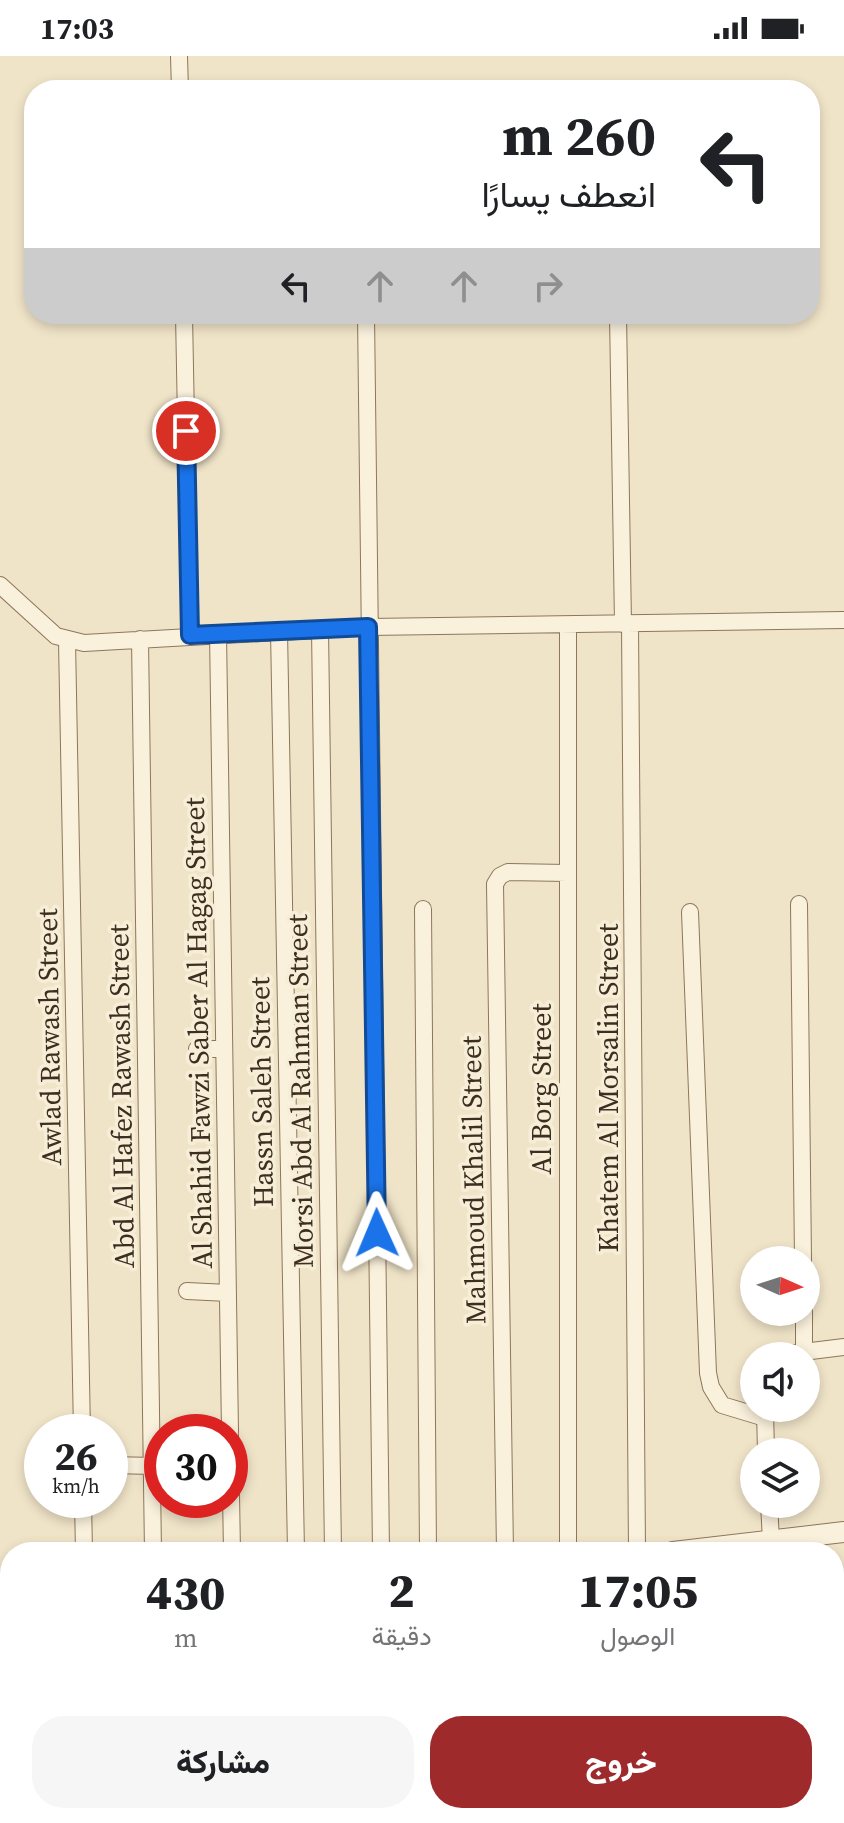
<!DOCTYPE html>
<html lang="ar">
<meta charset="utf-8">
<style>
body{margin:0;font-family:"Source Serif 4",Vazirmatn,serif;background:#f6f6f6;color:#202124;direction:rtl;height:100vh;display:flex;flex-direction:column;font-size:30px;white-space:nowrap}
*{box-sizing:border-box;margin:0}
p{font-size:26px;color:#757577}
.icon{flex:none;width:44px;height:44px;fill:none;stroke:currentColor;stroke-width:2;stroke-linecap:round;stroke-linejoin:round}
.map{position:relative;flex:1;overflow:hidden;direction:ltr}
.sheet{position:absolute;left:0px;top:1486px;width:844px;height:282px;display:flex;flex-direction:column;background:#fff;border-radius:32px 32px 0 0;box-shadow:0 4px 12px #0003;direction:rtl}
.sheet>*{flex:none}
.top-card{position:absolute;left:24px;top:24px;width:796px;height:244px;border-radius:32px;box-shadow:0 4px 12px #0003;direction:rtl;background:#fff;color:#202124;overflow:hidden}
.needle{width:52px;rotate:93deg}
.buttons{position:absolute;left:740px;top:1190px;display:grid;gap:16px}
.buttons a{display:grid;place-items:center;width:80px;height:80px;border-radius:50%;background:#fff;box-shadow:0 4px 12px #0003;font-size:40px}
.speed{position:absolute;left:24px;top:1358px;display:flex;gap:16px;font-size:40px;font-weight:700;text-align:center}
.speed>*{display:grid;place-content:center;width:104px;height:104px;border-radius:50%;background:#fff;box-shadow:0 4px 12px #0003;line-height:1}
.speed small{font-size:20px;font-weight:400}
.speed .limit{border:12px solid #d22;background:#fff;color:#111}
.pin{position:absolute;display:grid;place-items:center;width:68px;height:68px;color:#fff;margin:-34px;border:4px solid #fff;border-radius:50%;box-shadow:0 2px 8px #0007}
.me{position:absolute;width:88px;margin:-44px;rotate:359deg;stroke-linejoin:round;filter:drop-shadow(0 0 6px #0008)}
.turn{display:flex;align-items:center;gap:28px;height:168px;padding:0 32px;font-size:36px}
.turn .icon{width:104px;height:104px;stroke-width:2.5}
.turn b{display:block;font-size:56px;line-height:68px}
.lanes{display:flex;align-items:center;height:76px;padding:0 32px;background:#0003;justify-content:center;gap:40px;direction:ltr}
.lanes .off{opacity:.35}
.eta{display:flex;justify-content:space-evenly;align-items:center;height:136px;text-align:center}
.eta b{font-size:48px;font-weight:800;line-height:56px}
.action{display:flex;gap:16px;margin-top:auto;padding:16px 32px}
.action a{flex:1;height:92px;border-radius:32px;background:#9e2a2b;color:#fff;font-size:32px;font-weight:800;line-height:92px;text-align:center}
.action a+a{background:#f6f6f6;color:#202124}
.status{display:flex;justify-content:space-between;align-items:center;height:56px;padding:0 40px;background:#fff;direction:ltr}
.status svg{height:22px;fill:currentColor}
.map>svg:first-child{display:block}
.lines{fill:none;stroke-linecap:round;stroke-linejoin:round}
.minor-casing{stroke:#8d765c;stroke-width:18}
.tertiary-casing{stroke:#8d765c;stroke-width:22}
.minor{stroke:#faf1dc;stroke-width:16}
.tertiary{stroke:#faf1dc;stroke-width:20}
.route-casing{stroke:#114b97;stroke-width:20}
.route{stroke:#1a73e8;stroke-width:14}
.labels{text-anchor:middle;stroke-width:7;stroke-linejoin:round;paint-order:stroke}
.street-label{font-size:28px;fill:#3d2e20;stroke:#f7eed8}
</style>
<div class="status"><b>17:03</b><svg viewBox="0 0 49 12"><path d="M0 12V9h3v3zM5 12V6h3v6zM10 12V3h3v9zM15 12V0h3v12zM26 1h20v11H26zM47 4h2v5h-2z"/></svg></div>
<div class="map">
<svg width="844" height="1767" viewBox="0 0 844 1767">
<rect width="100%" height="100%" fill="#f0e4c8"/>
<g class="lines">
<g class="minor-casing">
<path id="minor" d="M179,0L180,34
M184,258L190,579
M366,258L381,1496
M618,258L623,568
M0,529L56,580L84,587L368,571L844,564
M630,568L637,1496
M568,569V1496
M320,573L333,1496
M279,575L296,1496
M218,577L230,1376
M140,583L153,1496
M67,585L82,1376
M799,848L803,1204
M423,853L428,1496
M690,856L708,1317L711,1331L722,1349L765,1362
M197,993H224
M187,1235L228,1237
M804,1256V1296
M771,1300L844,1291
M765,1354L766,1396
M230,1379L232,1496
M110,1409L154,1410
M83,1444L84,1496
M769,1448L771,1484
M505,1496L495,828L500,820L508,816L567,817
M834,1577L844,1576
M834,1615H844
M834,1656L844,1655
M834,1712L844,1711
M15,1767L16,1758
M75,1767L77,1758
M256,1767L258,1758
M481,1767L483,1758
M538,1767L540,1758
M606,1767L608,1758"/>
</g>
<g class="tertiary-casing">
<path id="tertiary" d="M673,1496L844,1476
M0,1580L10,1579
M642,1767L644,1758"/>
</g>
<use href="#minor" class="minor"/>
<use href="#tertiary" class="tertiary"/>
</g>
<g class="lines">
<g class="route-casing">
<path id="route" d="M186,375L190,579L368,571L377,1177"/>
</g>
<use href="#route" class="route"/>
</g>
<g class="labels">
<g class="street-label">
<text transform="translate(198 977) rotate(-91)" y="10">Al Shahid Fawzi Saber Al Hagag Street</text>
<text transform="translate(49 981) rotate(-91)" y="10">Awlad Rawash Street</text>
<text transform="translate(608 1032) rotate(-90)" y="10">Khatem Al Morsalin Street</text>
<text transform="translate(541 1033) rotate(-90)" y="10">Al Borg Street</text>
<text transform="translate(300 1035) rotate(-91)" y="10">Morsi Abd Al Rahman Street</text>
<text transform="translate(261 1036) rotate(-91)" y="10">Hassn Saleh Street</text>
<text transform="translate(121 1040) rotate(-91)" y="10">Abd Al Hafez Rawash Street</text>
<text transform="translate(473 1124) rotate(-91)" y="10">Mahmoud Khalil Street</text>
</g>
</g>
</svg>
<div class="buttons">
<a><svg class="needle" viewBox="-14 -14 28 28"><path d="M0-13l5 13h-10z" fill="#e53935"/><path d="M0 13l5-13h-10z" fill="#757577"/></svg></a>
<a><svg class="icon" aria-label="sound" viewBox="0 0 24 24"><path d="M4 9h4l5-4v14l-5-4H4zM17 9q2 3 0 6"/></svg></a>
<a><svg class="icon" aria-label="layers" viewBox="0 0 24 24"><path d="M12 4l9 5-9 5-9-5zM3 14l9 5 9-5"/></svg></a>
</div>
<div class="speed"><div>26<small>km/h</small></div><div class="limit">30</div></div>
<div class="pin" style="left:186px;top:375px;background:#d93025"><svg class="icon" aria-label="arrive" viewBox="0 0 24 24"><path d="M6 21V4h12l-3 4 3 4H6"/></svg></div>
<svg class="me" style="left:377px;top:1177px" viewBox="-20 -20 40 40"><path d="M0-17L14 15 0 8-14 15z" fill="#1a73e8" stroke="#fff" stroke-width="4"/></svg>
<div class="top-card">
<div class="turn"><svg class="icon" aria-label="left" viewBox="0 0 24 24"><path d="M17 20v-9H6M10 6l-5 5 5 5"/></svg><div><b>260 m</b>انعطف يسارًا</div></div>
<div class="lanes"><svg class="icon" aria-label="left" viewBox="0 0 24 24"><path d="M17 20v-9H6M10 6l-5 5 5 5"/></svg><svg class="icon off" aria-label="ahead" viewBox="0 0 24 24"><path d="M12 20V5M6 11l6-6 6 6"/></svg><svg class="icon off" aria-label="ahead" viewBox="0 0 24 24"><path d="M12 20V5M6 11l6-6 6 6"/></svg><svg class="icon off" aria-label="right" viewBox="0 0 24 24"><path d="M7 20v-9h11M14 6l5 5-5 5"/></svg></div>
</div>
<section class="sheet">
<div class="eta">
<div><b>17:05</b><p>الوصول</p></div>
<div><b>2</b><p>دقيقة</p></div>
<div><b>430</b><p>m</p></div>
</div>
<div class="action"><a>خروج</a><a>مشاركة</a></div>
</section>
</div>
